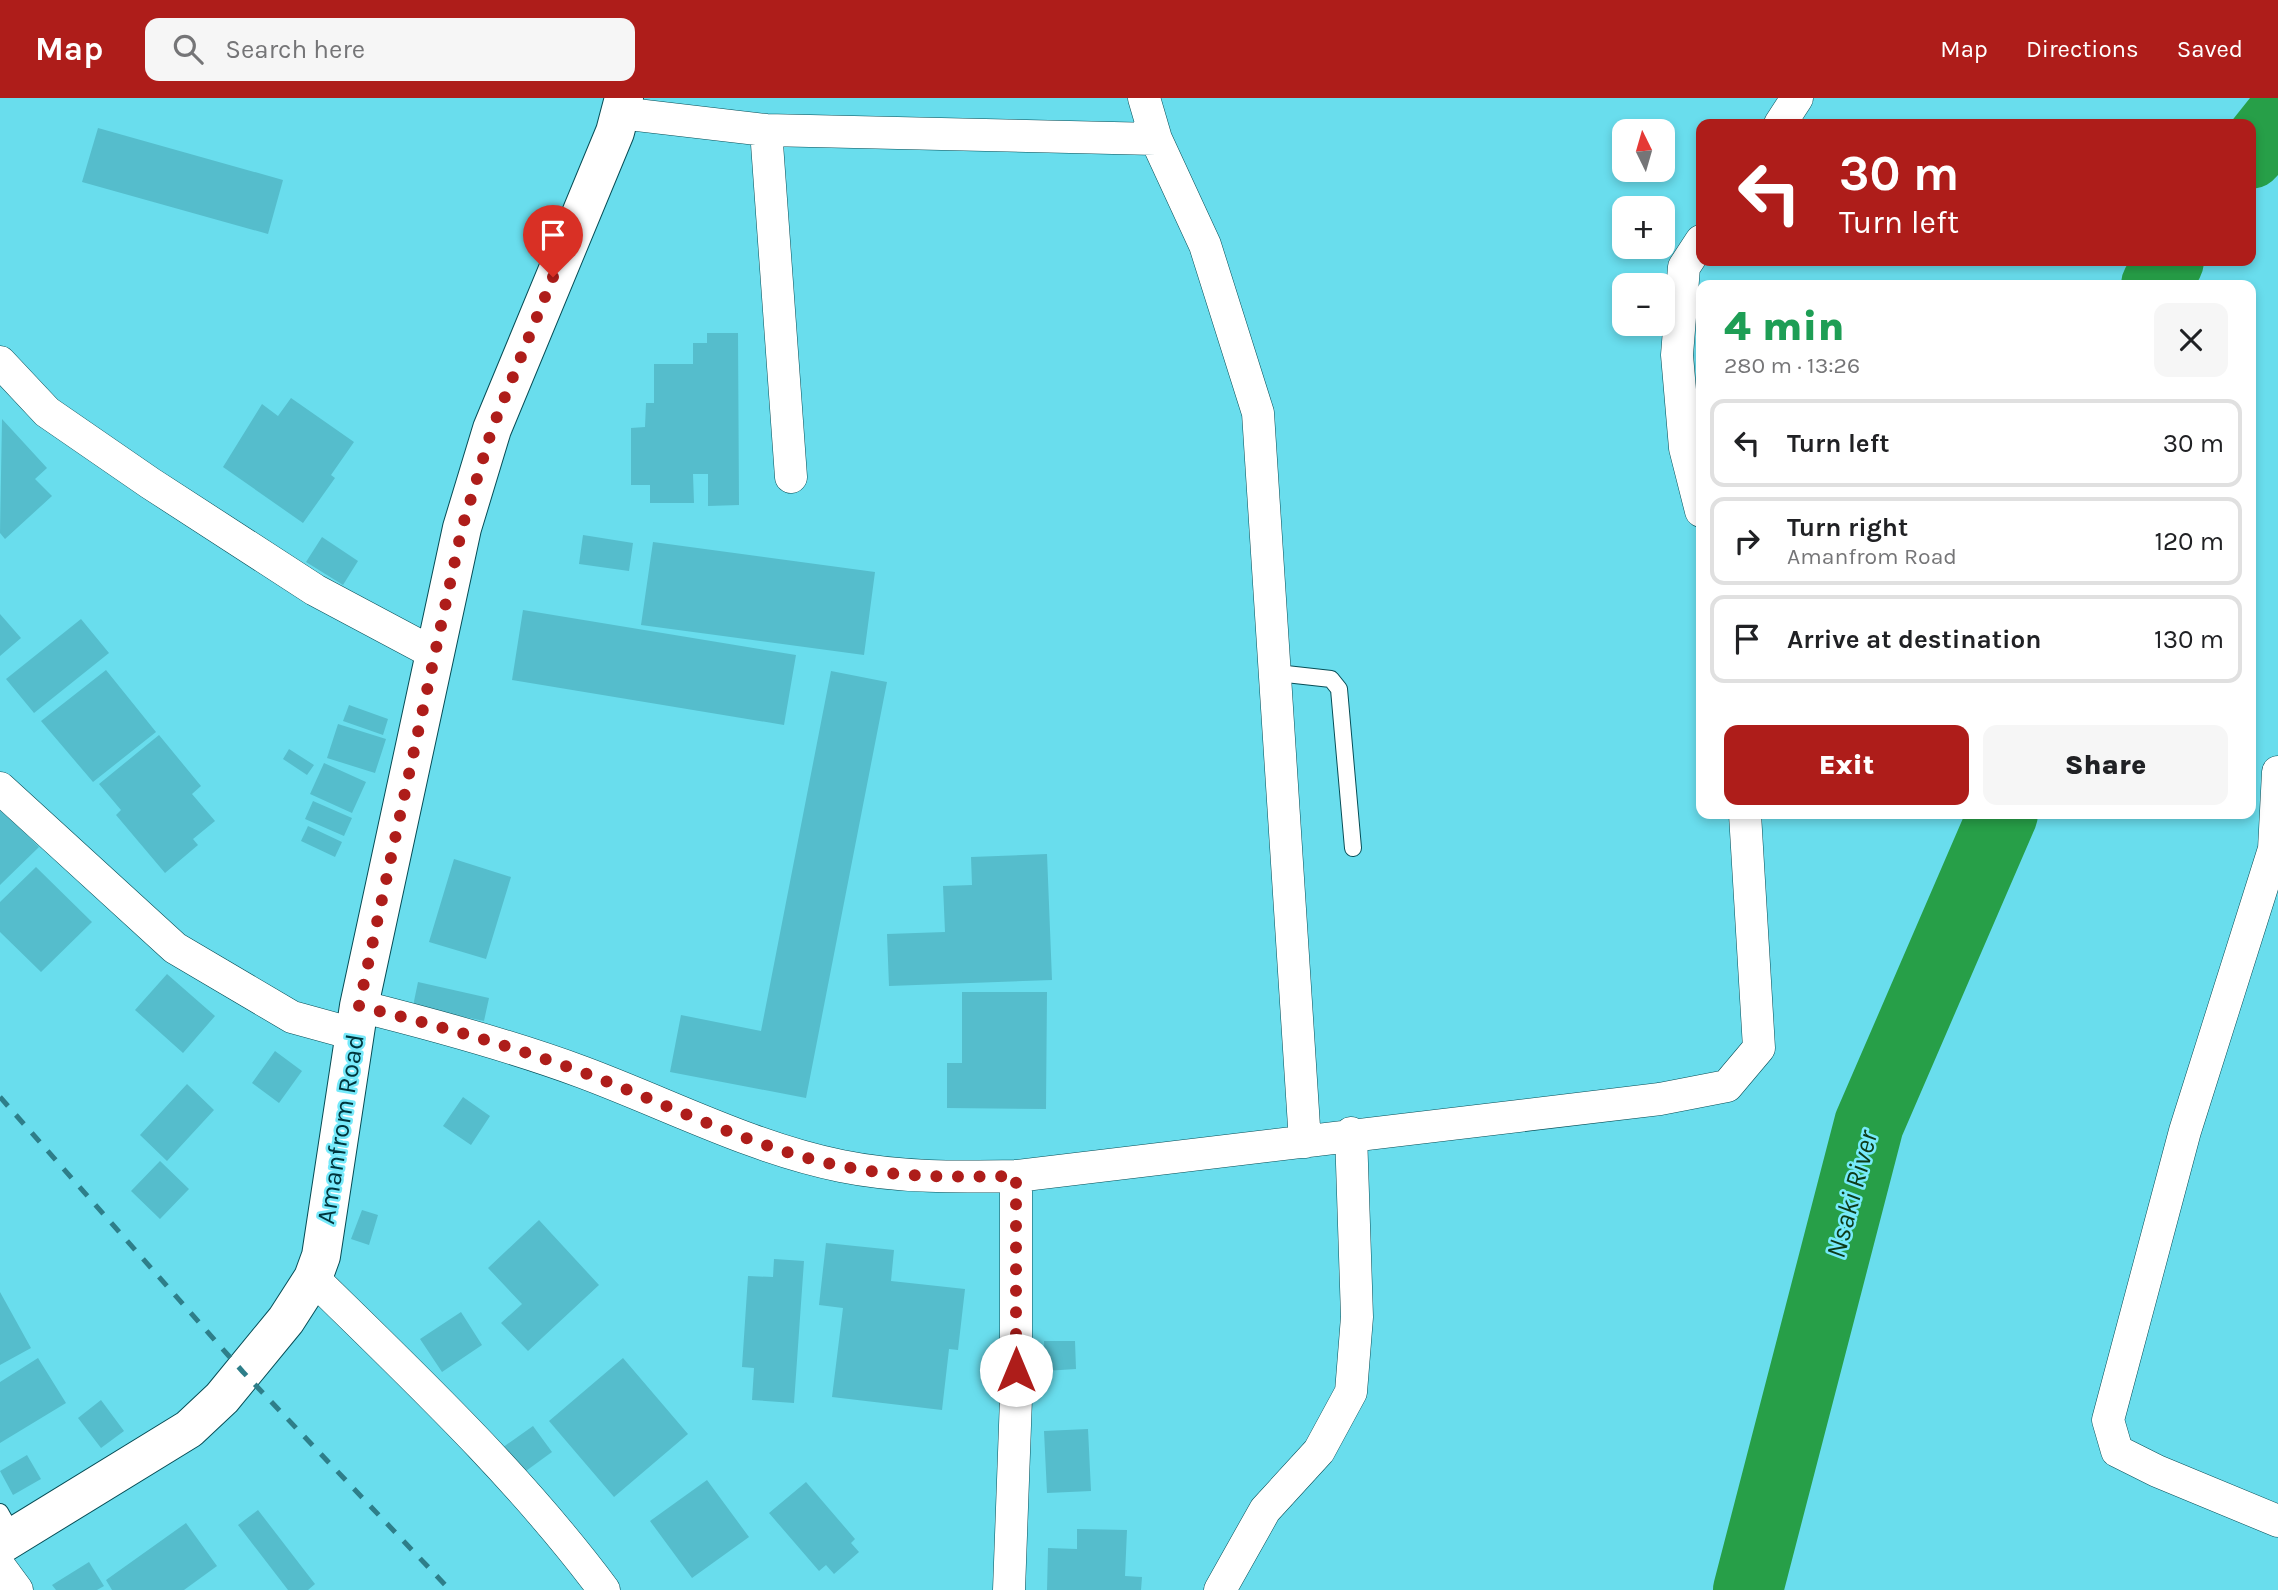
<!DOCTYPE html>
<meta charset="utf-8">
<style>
body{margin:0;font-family:Karla,sans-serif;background:#f6f6f6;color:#202124;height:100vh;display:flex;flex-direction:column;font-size:26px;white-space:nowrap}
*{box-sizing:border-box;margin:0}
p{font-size:23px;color:#757577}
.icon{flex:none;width:38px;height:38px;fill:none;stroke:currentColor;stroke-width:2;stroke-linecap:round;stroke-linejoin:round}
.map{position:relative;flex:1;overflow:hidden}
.panel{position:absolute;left:1696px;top:182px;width:560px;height:539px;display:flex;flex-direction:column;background:#fff;border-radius:14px;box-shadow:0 4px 10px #0003}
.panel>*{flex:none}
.hud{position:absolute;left:1696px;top:21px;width:560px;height:147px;border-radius:14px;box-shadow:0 4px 10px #0003;background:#ae1d1a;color:#fff;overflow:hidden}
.needle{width:46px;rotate:355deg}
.controls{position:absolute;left:1612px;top:21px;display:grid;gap:14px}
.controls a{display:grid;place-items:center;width:63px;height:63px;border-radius:14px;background:#fff;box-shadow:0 4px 10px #0003;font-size:35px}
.pin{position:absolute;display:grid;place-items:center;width:60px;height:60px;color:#fff;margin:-72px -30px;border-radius:50% 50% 50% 0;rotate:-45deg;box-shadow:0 0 7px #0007}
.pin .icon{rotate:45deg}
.me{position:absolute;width:77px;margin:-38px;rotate:0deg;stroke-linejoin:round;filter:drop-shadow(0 0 5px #0008)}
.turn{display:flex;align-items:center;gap:24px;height:147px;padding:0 28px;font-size:32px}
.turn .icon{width:91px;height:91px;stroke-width:2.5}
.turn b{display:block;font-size:49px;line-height:60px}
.round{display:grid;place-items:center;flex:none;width:74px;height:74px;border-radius:14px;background:#f6f6f6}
.summary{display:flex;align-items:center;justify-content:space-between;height:119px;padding:0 28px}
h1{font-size:42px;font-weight:800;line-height:52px;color:#1e9e55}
.button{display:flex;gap:14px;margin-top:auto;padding:14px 28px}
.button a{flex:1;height:80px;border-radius:14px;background:#ae1d1a;color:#fff;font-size:28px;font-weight:800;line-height:80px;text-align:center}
.button a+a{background:#f6f6f6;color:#202124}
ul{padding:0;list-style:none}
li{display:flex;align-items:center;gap:21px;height:88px;margin:0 14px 10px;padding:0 14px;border:4px solid #e0e0e0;border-radius:14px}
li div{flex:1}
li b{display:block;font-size:26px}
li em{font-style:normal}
header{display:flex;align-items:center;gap:42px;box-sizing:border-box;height:98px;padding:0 35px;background:#ae1d1a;color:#fff}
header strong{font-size:33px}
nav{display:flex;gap:38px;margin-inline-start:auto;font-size:24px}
.search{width:490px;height:63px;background:#f6f6f6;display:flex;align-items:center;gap:18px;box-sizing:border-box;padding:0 24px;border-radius:14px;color:#757577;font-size:26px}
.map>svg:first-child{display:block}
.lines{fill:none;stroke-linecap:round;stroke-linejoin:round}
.river{stroke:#279f48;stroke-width:70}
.building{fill:#55bdcc}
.lane-casing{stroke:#064d56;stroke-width:18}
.street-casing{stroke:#064d56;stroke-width:33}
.secondary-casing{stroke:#064d56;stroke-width:40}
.lane{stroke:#fff;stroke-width:16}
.street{stroke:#fff;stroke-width:32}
.secondary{stroke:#fff;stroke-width:38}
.rail{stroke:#2e7e89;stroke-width:5;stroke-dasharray:12 12;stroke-linecap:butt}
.route{stroke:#ae1d1a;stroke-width:12;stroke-dasharray:0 21.6}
.labels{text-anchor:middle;stroke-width:5;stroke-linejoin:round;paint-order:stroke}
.street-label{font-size:26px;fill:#00363d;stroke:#77eafb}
.water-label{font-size:28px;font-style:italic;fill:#0d3b18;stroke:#77eafb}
</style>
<header>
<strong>Map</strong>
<div class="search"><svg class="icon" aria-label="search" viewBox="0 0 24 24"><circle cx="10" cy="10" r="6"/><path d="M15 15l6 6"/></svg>Search here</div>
<nav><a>Map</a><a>Directions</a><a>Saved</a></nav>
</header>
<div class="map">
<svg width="2278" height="1492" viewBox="0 0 2278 1492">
<rect width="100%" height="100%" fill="#69dded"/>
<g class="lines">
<path class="river" d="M2250,56L2278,21
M2156,187L2169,163
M1748,1492L1869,1026L2003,716"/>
</g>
<path class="building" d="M98,30L283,82L268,136L82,84Z
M707,235H738L739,407L708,408V376H693L694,405H650V387H631V330L645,329L646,305H654V266H693V245H707Z
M291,300L354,344L331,377L335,380L303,425L223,369L262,306L278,318Z
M2,321L47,370L35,381L52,398L5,441L0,435Z
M583,437L633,445L629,473L579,466Z
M322,439L358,463L343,487L306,464Z
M653,444L875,474L864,557L641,527Z
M523,512L796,557L784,627L512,582Z
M0,516L21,540L0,558Z
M81,521L109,555L34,615L6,581Z
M106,572L156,634L93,684L41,623Z
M831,573L887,584L806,1000L670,974L681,917L761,933Z
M349,607L388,621L383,637L343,623Z
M338,626L386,641L375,675L327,660Z
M159,637L201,688L192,696L215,723L193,741L198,747L165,775L116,717L121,712L99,686Z
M289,651L314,667L307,677L283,661Z
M324,665L366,684L352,715L310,696Z
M313,703L352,720L344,738L305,721Z
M0,710L39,749L0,787Z
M308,728L342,744L335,759L301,743Z
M1047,756L1052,882L889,888L887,836L945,834L943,788L972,787L971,759Z
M454,761L511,779L486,861L429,844Z
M36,769L92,824L41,874L0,834V804Z
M167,876L215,918L183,955L135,912Z
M418,884L489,900L484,923L413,908Z
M962,894H1047L1046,1011L947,1010V965H962Z
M275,953L302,973L279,1005L252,985Z
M187,986L214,1012L167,1063L140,1037Z
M463,999L490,1018L471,1047L443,1028Z
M160,1063L189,1091L160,1121L131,1093Z
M362,1112L378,1117L369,1147L351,1141Z
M539,1122L599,1187L528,1253L501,1225L522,1206L488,1170Z
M826,1145L894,1152L891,1183L965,1191L958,1252L949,1251L942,1312L832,1299L843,1210L819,1207Z
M774,1161L804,1163L794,1305L752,1302L754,1270L742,1269L748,1178L773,1179Z
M0,1194L31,1250L0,1267Z
M461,1214L482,1247L442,1274L420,1241Z
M1044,1243H1075L1076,1271L1045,1273Z
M38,1260L66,1305L0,1345V1284Z
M623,1260L688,1336L614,1399L549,1323Z
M101,1302L124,1333L101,1350L78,1320Z
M533,1328L552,1354L519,1378L499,1352Z
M1088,1331L1091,1393L1047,1395L1044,1333Z
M27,1357L41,1381L13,1397L0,1373Z
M707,1382L749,1439L692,1480L650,1423Z
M806,1384L855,1441L851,1445L859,1454L834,1476L826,1467L819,1473L769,1415Z
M258,1412L315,1486L308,1492H288L238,1427Z
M186,1425L217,1468L184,1492H112L106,1482Z
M1077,1431L1127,1432L1125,1478L1142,1479L1141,1492H1047L1048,1450L1077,1451Z
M89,1464L104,1488L97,1492H56L52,1487Z"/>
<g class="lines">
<g class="lane-casing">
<path id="lane" d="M1277,575L1331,581L1339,591L1353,750
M0,1414L13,1437"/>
</g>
<g class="street-casing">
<path id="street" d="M1144,0L1156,41L1205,147L1258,315L1305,1044
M620,15L766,32L1156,41
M1780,26L1797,0
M766,32L791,379
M1701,143L1684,169L1677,257L1685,350L1701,413
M0,264L47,314L150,385L315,492L437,557
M0,690L175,850L292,919L354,936
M2274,751L2278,674
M2278,751H2274L2185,1033L2108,1322L2117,1353L2157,1373L2278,1423
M359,908C435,927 509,947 582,974C668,1006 752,1050 841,1068C899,1080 958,1079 1016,1078L1660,1001L1727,988L1759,950L1745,716
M313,1180C415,1280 519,1378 604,1492
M0,1469L17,1492
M1009,1492L1016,1300V1078
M1220,1492L1265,1412L1319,1353L1351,1294L1357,1219L1351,1035"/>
</g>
<g class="secondary-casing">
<path id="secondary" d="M0,1447L189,1331L222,1300L286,1222L313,1180L321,1158L359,908L462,430L492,331L615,34L624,0"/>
</g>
<use href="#lane" class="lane"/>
<use href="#street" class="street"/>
<use href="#secondary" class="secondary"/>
<path class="rail" d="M0,999L243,1274L450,1492"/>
</g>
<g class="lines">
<path class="route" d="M553,179L492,331L462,430L359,908C435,927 509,947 582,974C668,1006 752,1050 841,1068C899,1080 958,1079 1016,1078V1272"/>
</g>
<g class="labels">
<g class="street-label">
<text transform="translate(340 1031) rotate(-81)" y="9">Amanfrom Road</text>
</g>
<g class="water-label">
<text transform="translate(1851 1096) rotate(-75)" y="10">Nsaki River</text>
</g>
</g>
</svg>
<div class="controls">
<a><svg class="needle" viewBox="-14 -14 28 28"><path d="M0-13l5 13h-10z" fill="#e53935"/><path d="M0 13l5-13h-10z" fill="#757577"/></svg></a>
<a>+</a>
<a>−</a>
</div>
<div class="pin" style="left:553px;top:179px;background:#d93025"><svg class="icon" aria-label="arrive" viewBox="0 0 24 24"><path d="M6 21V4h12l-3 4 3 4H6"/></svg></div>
<svg class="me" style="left:1016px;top:1272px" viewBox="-20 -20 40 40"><circle r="19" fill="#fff"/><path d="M0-13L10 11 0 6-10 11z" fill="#ae1d1a"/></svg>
<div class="hud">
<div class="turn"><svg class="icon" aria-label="left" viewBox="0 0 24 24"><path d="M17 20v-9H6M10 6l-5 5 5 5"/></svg><div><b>30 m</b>Turn left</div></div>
</div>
<section class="panel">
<div class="summary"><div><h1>4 min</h1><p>280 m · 13:26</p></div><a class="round"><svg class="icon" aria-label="close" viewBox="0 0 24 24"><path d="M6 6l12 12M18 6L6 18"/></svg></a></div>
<ul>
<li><svg class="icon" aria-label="left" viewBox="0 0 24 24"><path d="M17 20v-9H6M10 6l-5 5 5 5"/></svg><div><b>Turn left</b></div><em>30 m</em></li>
<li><svg class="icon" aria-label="right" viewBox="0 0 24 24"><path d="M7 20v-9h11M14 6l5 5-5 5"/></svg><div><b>Turn right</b><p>Amanfrom Road</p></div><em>120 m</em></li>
<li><svg class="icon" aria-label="arrive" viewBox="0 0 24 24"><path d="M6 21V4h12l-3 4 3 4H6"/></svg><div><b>Arrive at destination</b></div><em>130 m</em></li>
</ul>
<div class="button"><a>Exit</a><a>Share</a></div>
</section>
</div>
